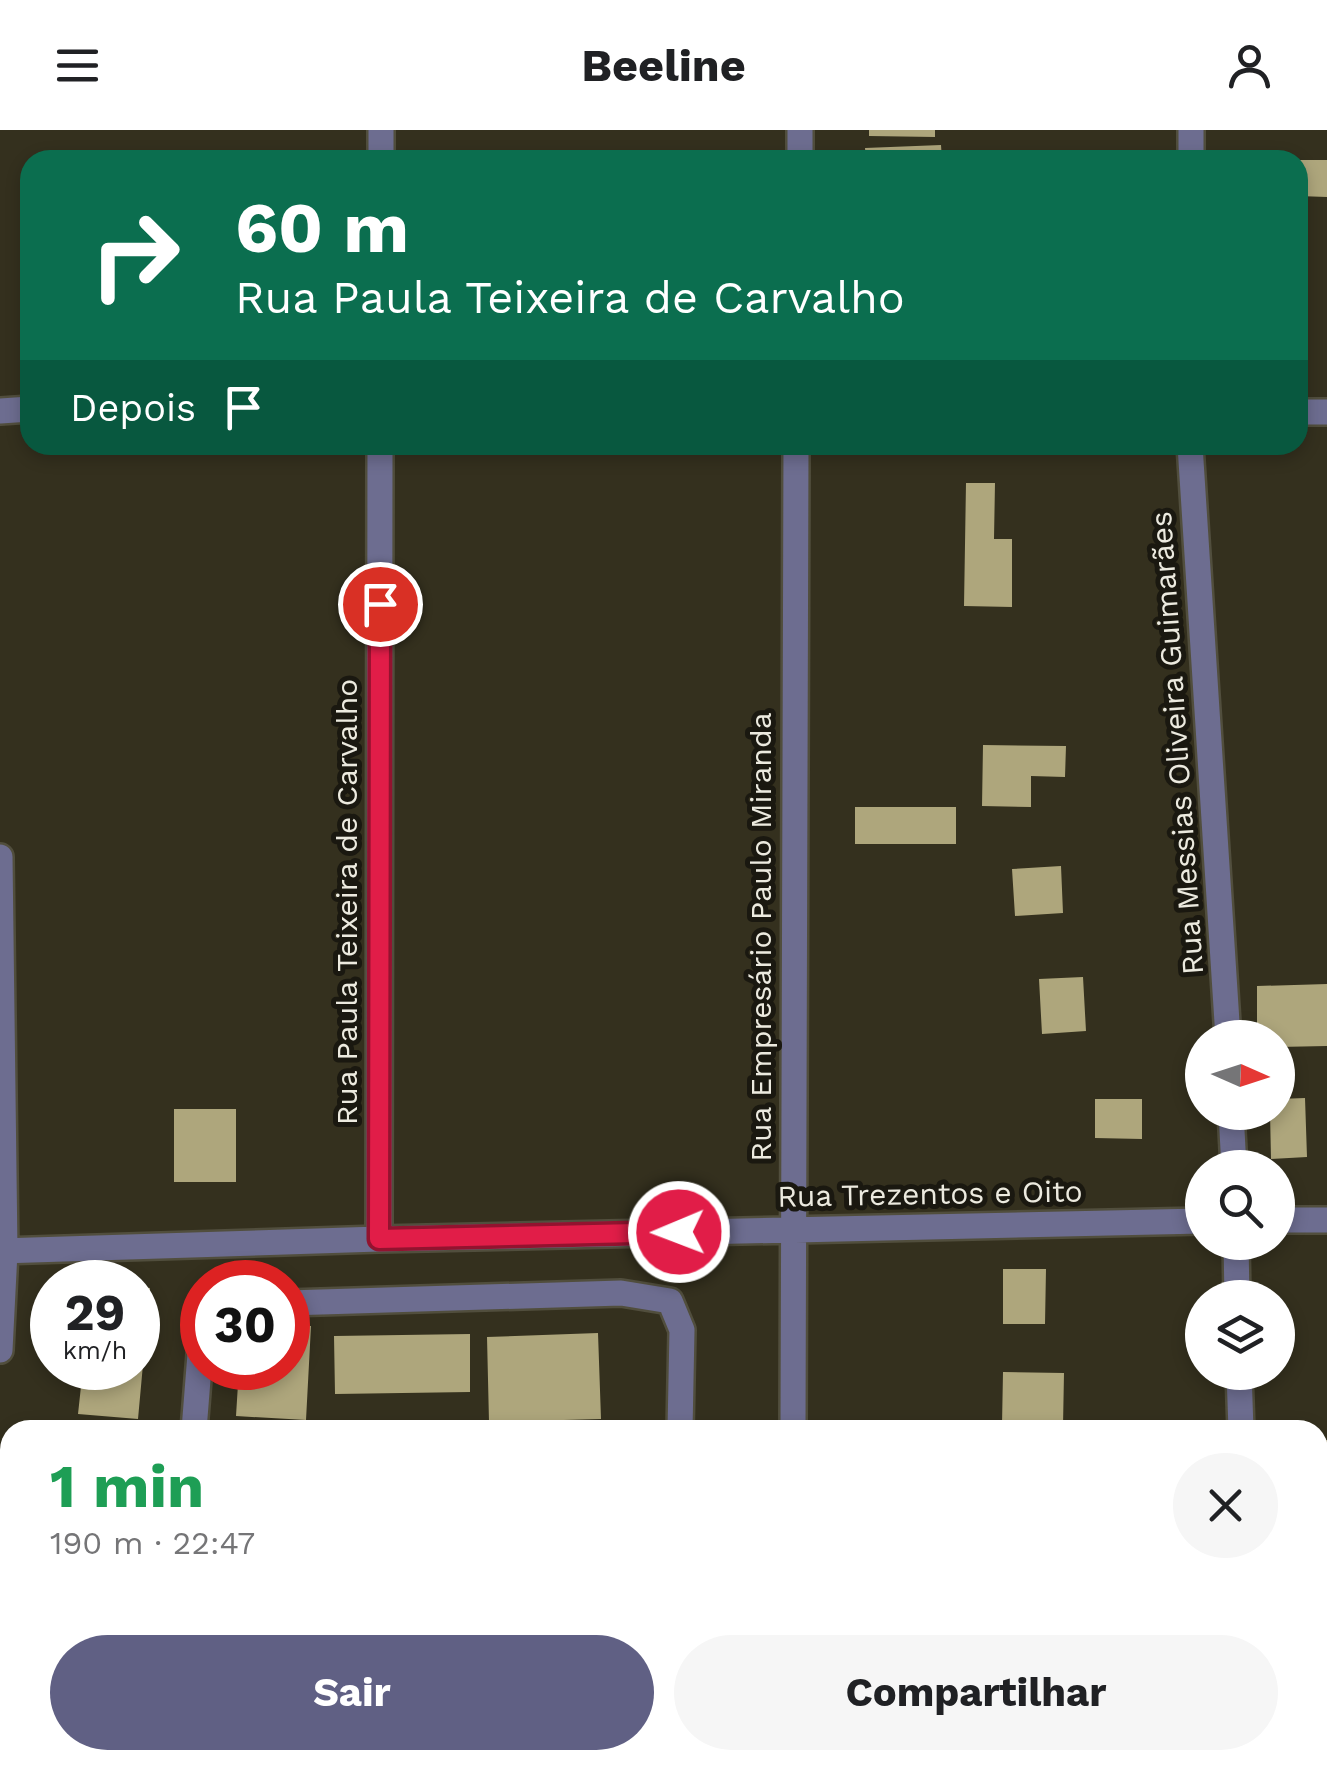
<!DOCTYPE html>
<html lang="pt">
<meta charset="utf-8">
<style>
body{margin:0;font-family:"Work Sans",sans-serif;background:#f6f6f6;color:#202124;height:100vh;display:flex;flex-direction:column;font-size:38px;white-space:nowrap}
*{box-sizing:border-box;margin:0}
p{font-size:32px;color:#757577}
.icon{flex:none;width:55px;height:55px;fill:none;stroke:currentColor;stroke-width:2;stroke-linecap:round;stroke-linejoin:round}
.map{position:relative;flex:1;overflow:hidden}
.panel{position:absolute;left:0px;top:1290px;width:1328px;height:350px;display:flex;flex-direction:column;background:#fff;border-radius:30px 30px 0 0;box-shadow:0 5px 15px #0003}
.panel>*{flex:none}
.banner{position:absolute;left:20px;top:20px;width:1288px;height:305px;border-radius:30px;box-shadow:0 5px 15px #0003;background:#0b6e4f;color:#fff;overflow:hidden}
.needle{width:65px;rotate:93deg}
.controls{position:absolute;left:1185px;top:890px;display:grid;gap:20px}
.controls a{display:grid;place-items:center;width:110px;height:110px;border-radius:50%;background:#fff;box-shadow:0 5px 15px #0003;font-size:50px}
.speed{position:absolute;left:30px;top:1130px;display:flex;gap:20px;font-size:50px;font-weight:700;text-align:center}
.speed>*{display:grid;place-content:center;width:130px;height:130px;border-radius:50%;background:#fff;box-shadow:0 5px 15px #0003;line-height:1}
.speed small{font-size:25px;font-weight:400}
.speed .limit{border:15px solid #d22;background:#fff;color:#111}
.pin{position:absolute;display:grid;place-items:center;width:85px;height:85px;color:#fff;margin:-42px;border:5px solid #fff;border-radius:50%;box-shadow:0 2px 10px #0007}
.me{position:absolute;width:110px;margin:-55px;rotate:269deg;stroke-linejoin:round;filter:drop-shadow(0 0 8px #0008)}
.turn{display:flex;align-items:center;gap:35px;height:210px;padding:0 50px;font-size:45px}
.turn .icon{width:130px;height:130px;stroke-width:2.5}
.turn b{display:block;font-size:70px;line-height:85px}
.then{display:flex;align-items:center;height:95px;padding:0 50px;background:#0003;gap:20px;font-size:38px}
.round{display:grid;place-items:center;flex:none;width:105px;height:105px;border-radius:52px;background:#f6f6f6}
.headline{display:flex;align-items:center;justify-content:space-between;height:170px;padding:0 50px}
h1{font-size:60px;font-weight:700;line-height:75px;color:#1e9e55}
.button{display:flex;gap:20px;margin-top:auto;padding:20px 50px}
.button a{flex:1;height:115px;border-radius:60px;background:#606084;color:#fff;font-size:40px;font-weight:700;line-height:115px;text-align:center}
.button a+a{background:#f6f6f6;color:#202124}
header{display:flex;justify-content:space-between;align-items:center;height:130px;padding:0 50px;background:#fff;font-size:45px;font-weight:700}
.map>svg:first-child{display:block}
.building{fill:#aea67c}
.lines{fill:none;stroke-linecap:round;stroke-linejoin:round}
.minor-casing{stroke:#514e3d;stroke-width:30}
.path{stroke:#8c897b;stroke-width:6;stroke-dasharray:8 8;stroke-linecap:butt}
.minor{stroke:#6d6d90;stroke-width:25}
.route-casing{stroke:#92132f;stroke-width:25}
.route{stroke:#e11d48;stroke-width:18}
.labels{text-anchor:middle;stroke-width:10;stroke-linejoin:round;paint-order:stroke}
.street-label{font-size:30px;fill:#eceadf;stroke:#1a1810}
</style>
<header><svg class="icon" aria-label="menu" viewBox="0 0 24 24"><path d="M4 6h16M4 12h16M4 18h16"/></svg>Beeline<svg class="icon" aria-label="person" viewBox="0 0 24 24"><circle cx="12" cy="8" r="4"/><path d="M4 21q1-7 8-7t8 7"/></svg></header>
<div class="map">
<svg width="1327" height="1640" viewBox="0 0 1327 1640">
<rect width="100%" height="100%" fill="#34301e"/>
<path class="building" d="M869,0H935V7L869,6Z
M941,15L942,30H866L865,18Z
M1298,30H1327V67L1298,66Z
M966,353H995L994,409H1012V477L964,476Z
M983,615L1066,616L1065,647L1031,646V677L982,676Z
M855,677H956V714H855Z
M1061,736L1063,783L1015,786L1012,739Z
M1083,847L1086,901L1042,904L1039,849Z
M1327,854V916L1278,917V908H1257V856Z
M1305,968L1307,1027L1271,1029L1270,982H1278V969Z
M1095,969H1142V1009L1095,1008Z
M174,979H236V1052H174Z
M1003,1139H1046L1045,1194H1003Z
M138,1157L150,1158L138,1289L78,1284L83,1238H138Z
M288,1195L311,1196L306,1290L236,1286L239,1238H288Z
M598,1203L601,1289L489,1292L487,1207Z
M470,1204V1262L335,1264L334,1206Z
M1003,1242L1064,1243L1063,1296L1002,1295Z
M1318,1310H1327V1364L1318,1365Z
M1030,1630H1060V1640H1030Z"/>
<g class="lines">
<g class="minor-casing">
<path id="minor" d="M381,30V0
M800,30V0
M1191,30V0
M0,281L30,279
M1298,282H1327
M1190,315L1228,908
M0,727L5,1122L0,1220
M1231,982L1234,1038
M1278,1090H1327
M379,1109L380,315
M1236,1112L1237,1168
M0,1121L379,1109L1202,1091
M288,1173L621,1163L670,1171L682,1200L680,1300
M1239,1242L1241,1300
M194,1300L202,1199
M793,1300L796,315
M178,1640L179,1630
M665,1640V1630
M1243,1640L1244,1630"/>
</g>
<path class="path" d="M782,1640L783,1630"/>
<use href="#minor" class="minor"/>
</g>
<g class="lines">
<g class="route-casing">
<path id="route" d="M380,474L379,1109L679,1102"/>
</g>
<use href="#route" class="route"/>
</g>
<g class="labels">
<g class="street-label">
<text transform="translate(1177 613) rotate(-94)" y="10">Rua Messias Oliveira Guimarães</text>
<text transform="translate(347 772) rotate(-90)" y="10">Rua Paula Teixeira de Carvalho</text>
<text transform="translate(761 807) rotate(-90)" y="10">Rua Empresário Paulo Miranda</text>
<text transform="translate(930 1064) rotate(-1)" y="10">Rua Trezentos e Oito</text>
</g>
</g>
</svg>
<div class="controls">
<a><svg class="needle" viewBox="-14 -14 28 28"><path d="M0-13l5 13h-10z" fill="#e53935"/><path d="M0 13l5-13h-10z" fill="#757577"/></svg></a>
<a><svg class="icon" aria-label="search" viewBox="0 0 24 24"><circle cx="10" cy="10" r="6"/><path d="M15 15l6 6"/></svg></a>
<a><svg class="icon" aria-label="layers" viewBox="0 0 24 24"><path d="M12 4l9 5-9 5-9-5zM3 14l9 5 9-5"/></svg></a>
</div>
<div class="speed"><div>29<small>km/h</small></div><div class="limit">30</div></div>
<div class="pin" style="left:380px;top:474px;background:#d93025"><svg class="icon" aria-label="arrive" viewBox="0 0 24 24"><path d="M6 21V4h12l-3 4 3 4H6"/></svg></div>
<svg class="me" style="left:679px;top:1102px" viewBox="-20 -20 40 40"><circle r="17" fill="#e11d48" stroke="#fff" stroke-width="3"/><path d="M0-11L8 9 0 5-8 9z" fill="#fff"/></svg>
<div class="banner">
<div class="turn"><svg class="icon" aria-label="right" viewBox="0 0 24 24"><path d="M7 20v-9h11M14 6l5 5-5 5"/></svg><div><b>60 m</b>Rua Paula Teixeira de Carvalho</div></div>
<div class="then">Depois<svg class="icon" aria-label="arrive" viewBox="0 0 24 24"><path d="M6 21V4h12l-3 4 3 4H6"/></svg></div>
</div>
<section class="panel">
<div class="headline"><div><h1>1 min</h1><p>190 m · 22:47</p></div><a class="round"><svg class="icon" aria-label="close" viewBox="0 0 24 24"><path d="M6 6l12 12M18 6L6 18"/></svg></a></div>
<div class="button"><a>Sair</a><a>Compartilhar</a></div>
</section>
</div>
